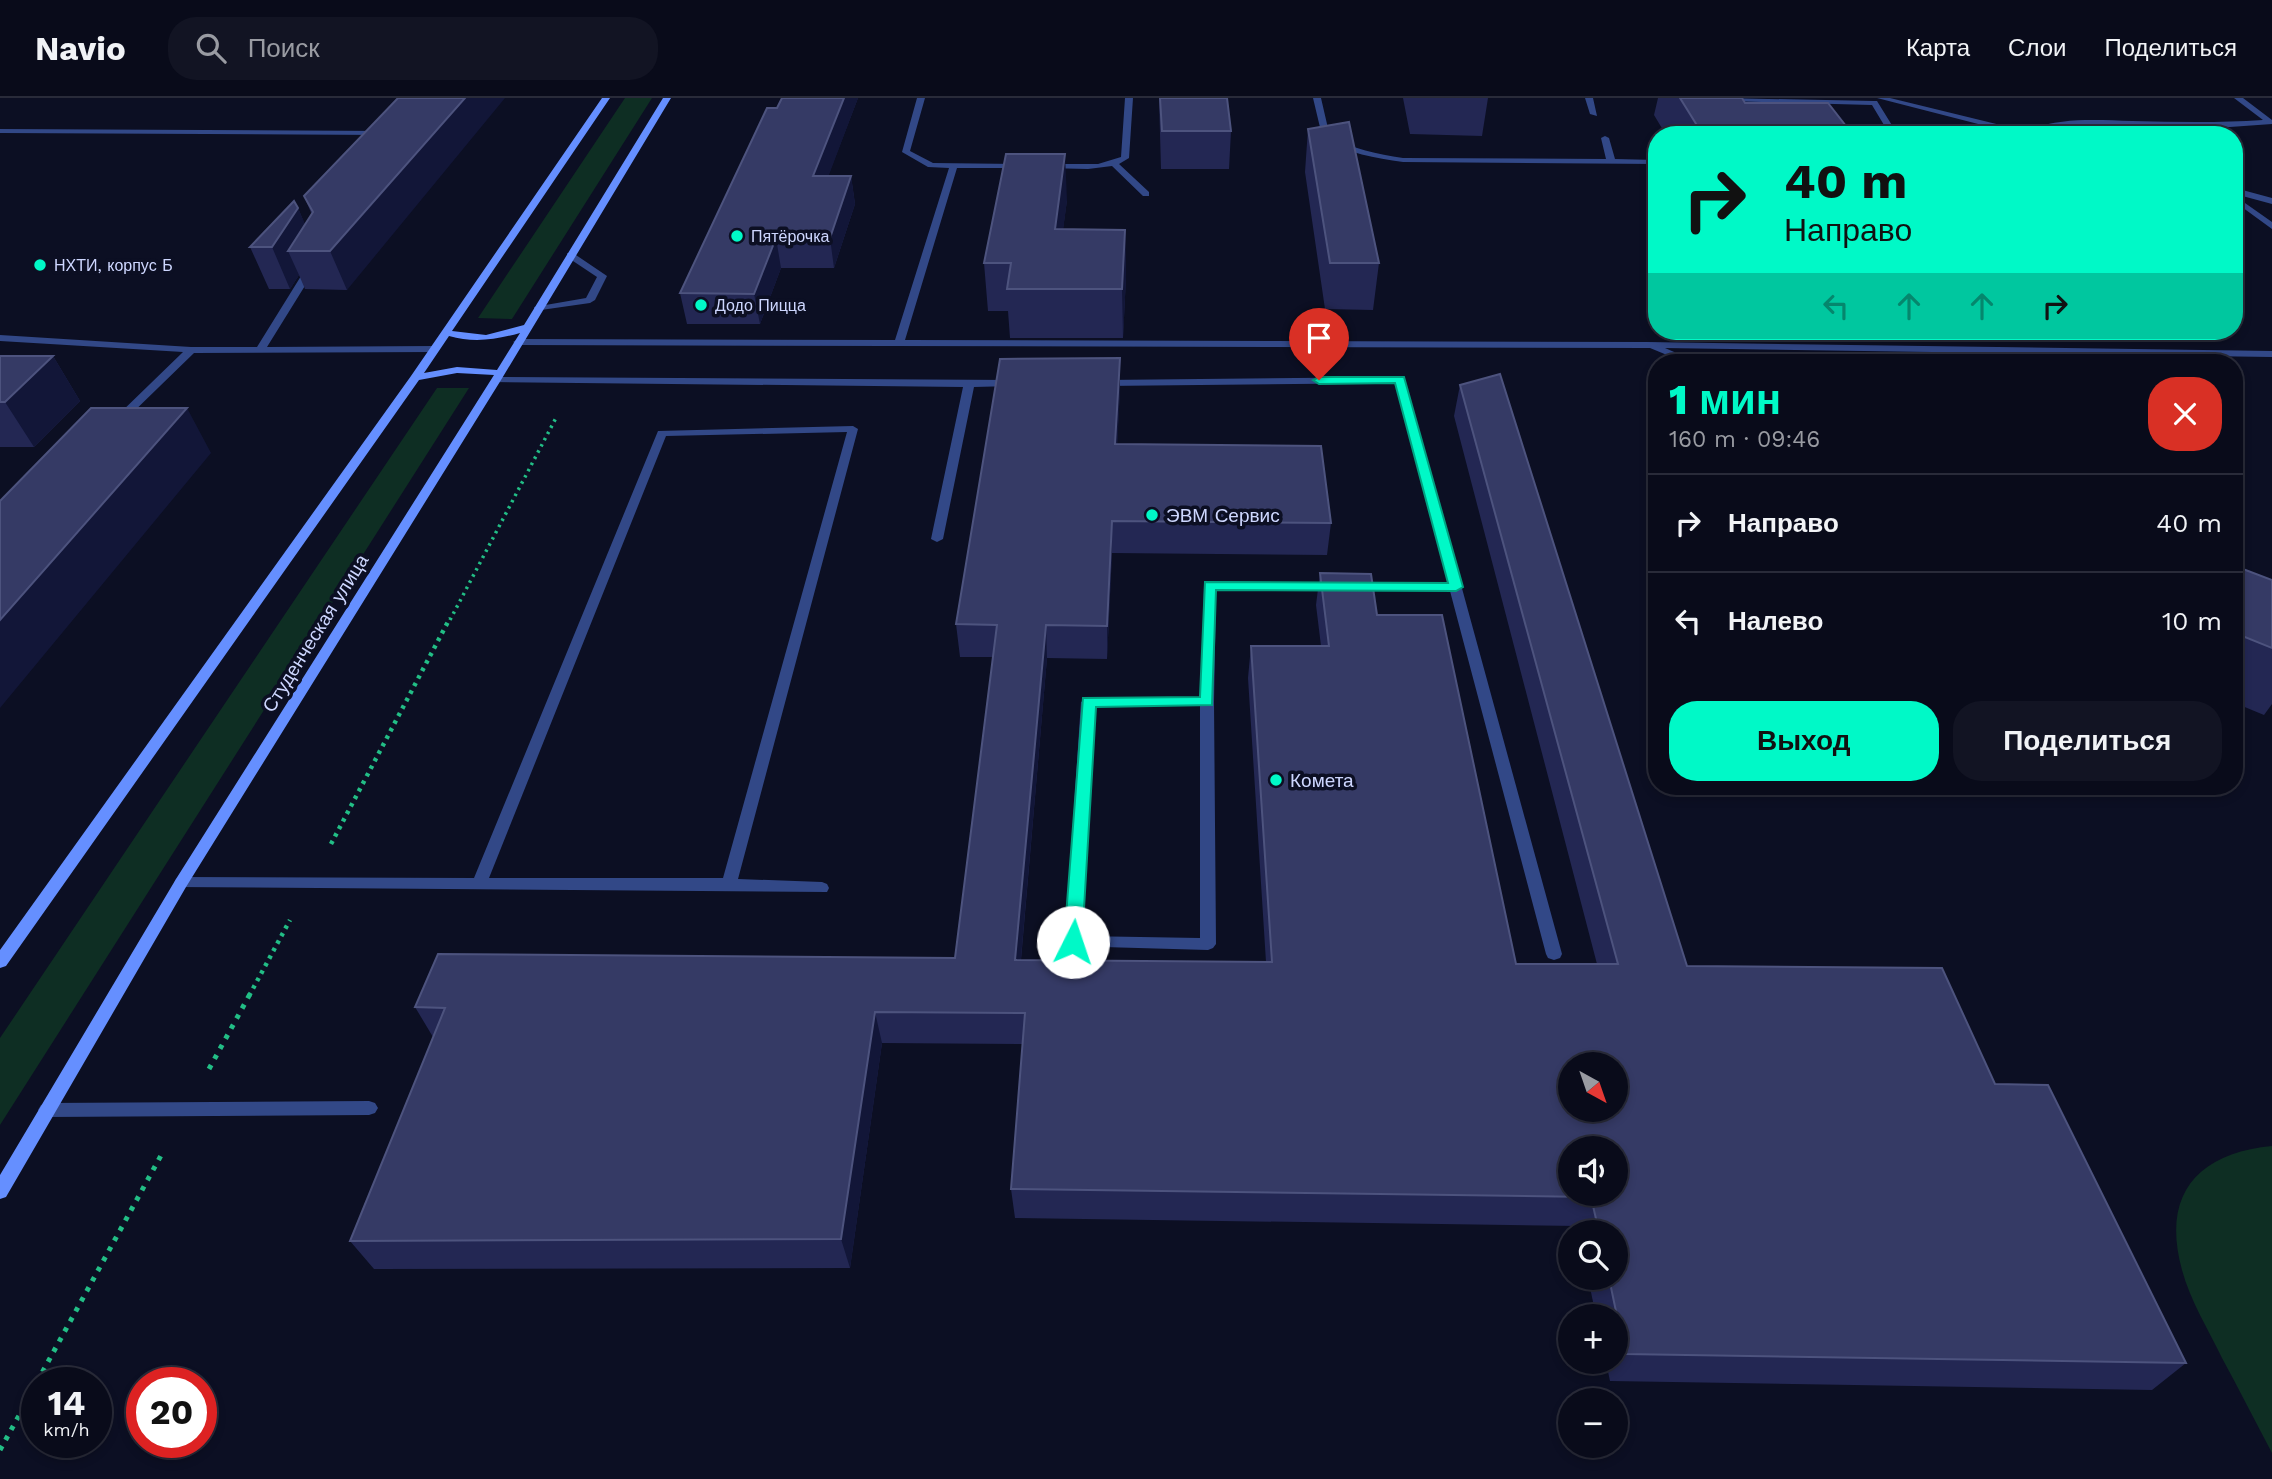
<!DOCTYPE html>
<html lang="ru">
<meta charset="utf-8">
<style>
body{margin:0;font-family:"Work Sans",sans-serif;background:#121423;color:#f1f3f6;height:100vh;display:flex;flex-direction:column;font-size:26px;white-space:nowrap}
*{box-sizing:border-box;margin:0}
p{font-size:23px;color:#999ba2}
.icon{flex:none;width:38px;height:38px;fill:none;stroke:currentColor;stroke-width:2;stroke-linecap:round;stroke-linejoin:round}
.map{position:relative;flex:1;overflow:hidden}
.details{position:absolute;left:1648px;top:256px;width:595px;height:441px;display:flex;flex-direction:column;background:#090b1a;border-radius:28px;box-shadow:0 4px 10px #0003,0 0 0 2px #292b39}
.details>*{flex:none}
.hud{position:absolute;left:1648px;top:28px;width:595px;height:214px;border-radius:28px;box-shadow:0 4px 10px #0003,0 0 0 2px #292b39;background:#00f9c7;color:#111;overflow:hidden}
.needle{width:46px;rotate:140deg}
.fabs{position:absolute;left:1558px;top:954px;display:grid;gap:14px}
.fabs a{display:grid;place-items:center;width:70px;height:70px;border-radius:50%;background:#090b1a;box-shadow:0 4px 10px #0003,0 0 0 2px #292b39;font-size:35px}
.speed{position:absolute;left:21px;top:1269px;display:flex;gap:14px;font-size:35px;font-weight:700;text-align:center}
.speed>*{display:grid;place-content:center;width:91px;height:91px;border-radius:50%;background:#090b1a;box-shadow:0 4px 10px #0003,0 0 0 2px #292b39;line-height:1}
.speed small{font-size:18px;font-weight:400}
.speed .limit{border:10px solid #d22;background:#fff;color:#111}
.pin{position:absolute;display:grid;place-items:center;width:60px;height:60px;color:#fff;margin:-72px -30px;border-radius:50% 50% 50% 0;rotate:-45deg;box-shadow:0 0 7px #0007}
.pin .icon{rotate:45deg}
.me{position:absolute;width:77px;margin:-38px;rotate:4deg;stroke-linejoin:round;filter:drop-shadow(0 0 5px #0008)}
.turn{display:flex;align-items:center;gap:24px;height:147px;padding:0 21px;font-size:32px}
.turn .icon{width:91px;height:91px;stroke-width:2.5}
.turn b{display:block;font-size:49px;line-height:60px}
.lanes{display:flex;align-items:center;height:66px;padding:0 21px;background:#0003;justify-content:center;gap:35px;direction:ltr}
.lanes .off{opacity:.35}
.round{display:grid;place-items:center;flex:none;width:74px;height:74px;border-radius:28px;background:#121423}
.summary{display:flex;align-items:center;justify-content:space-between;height:119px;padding:0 21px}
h1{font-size:42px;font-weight:800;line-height:52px;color:#00f9c7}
.primary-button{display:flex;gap:14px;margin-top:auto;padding:14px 21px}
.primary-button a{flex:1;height:80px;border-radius:28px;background:#00f9c7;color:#111;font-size:28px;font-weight:800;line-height:80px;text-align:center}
.primary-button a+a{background:#121423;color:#f1f3f6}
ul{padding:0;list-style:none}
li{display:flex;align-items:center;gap:21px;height:98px;padding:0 21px;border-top:2px solid #292b39}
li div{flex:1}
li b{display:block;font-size:26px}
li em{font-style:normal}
header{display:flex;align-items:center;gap:42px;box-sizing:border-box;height:98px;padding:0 35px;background:#090b1a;border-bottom:2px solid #292b39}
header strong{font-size:33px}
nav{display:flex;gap:38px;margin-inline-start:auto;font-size:24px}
.search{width:490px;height:63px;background:#121423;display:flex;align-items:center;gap:18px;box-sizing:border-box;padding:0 24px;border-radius:28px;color:#999ba2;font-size:26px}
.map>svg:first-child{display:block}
.green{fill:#0e2e23}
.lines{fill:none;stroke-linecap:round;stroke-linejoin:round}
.path-far2{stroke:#22be86;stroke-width:3.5;stroke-dasharray:2.5 4.5;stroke-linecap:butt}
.path-far1{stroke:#22be86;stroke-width:4.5;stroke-dasharray:3.5 5;stroke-linecap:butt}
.path{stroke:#22be86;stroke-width:5;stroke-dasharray:4.5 7;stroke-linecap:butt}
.service{fill:#324887;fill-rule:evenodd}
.secondary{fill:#658fff;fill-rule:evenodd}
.wall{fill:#232753}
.shaded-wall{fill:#121638}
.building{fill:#353a65;stroke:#4d537e;stroke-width:2;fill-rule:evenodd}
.route{fill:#00f9c7;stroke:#00a281;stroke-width:2}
.poi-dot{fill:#00f9c7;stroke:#0c0f23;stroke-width:2.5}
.labels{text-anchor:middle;stroke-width:7;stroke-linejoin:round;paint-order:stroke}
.far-poi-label{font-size:16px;fill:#ced7ff;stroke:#0c0f23;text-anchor:start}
.poi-label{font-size:19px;fill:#ced7ff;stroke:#0c0f23;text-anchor:start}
.street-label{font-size:19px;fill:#ced7ff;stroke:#0c0f23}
</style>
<header>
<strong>Navio</strong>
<div class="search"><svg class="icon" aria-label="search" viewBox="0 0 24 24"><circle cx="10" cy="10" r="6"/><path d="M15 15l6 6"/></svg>Поиск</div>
<nav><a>Карта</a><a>Слои</a><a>Поделиться</a></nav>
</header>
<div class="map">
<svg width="2272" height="1381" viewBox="0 0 2272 1381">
<rect width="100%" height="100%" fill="#0c0f23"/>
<path class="green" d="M625,0H652L512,221L478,220Z
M437,290H469L0,1027V940Z
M2272,1048V1355C2255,1323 2239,1291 2222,1260C2208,1231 2190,1202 2182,1172C2161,1096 2198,1055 2272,1048Z"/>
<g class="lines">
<path class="path-far2" d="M450,522L557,318"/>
<path class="path-far1" d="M331,746L450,520
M249,898L290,822"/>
<path class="path" d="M209,971L250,896
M37,1284L164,1052
M0,1352L37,1285"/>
<path class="service" d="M917,0H925L910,53L933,65L1020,66L1024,68L1020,70H957L905,242L1647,244L2272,253V259L1665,250L1697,264H1684L1650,250L518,247L513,244L518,241L895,242L949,70L928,69L902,54Z
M1125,0H1133L1129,60L1119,66L1149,94V98H1143L1112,68L1088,71L1045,70L1044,68L1048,66H1098L1121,59Z
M1313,0H1321L1330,39C1353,51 1377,56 1403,60L1606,61L1601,40L1605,38L1609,40L1615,61L1657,62V66L1403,64C1375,60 1348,55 1323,42Z
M1585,0H1593L1597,18L1590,16Z
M1721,0L1874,3H1877L1898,37H1890L1872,7L1724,3Z
M1877,0H1890L2025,33C2060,19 2095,22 2132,23C2176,24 2219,25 2263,22L2234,0H2243L2272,22V26L2230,29L2070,26L2047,30L2034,35L2036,37H2021Z
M0,31L384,33L388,35L384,37L0,35Z
M2235,90L2272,100V106L2235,96Z
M2235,98L2272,124V131L2235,104Z
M567,155H573L607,178L595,202L590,205L534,213V209L586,200L597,179L567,159Z
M311,167L316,170L267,249L435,248L440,251L435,254L194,255L124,323H116V319L183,254L0,243V237L191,249H257L306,170Z
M496,279L1013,282L1018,285L1013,288L974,289L943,441L937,444L931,441L963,289L492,284V280Z
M1400,279L1405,282L1562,856L1560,860L1554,862L1548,860L1546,856L1450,493H1356L1350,489L1356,485H1448L1396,285L1104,288L1099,285L1104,282Z
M853,328L858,331L738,781L822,784L827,786L829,790L827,794L176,789L174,785L176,781L181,779L474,780L658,333ZM847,334L723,780H489L666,338Z
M1210,483L1335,485L1341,489L1335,493L1216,491L1214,604L1216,846L1213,850L1208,852L1068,848L1065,844L1081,604L1088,600H1201L1204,487ZM1094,608H1200V840L1081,838Z
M369,1003L375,1005L378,1010L375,1015L369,1017L47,1019L41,1017L38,1012L41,1007L47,1005Z"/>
<path class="secondary" d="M602,0H610L452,233L486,237L524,227L663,0H671L501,282L186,789L6,1099L0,1101V1077L176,781L494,277L457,275L419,282L6,868L0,870V852L411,278ZM520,235L497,272L457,269L424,275L449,238C473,245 495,242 520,235Z"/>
</g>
<path class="wall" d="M398,0L347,192L305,191L299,177L290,191H269L250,149L298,110L305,127L312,117L304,98Z
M782,0H858L828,78H851L855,106L834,170H781L760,226H687L680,195Z
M1159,0H1227L1231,33L1229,71H1161Z
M1403,0H1488L1482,38L1410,36Z
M1658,0H1742L1745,5L1853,37H1666L1654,17Z
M1308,31L1379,165L1373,212L1325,211L1305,74Z
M1067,102L1063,131L1125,132L1126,179L1123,240H1010L1008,213H988L984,165Z
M0,258H53L80,303L34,349H0Z
M1460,287L1687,868L1995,986L2186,1265L2152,1292L1610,1283L1606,1264H1615V1218H1596L1588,1180H1615V1134H1579L1578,1128L1015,1120L1011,1091L1023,946L882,945L850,1170L374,1171L350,1143L433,939L415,909L955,860L993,559H960L956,526L1120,290L1117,346L1331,425L1327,457L1112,455L1107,561L1047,560L1021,862L1266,864L1248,580L1251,548H1321L1316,507L1320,475L1377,517L1516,866H1597L1454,318Z
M2235,468L2272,482V606L2264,617L2235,605Z"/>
<path class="shaded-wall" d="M465,0H505L347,192L330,153Z
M844,0H858L818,106L813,78Z
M1065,56L1067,102L1057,179L1055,131Z
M851,78L855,106L834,170L830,140Z
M298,110L316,151L288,153L299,177L290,191L272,149Z
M1125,132L1126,179L1123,240L1122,191Z
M776,140L781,170L760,226L754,196Z
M53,258L80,303L34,349L5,304Z
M1120,260V290L1116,378L1115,346Z
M187,310L211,355L0,610V522Z
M1112,423V455L1107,561V528Z
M1046,527L1047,560L1018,894L1015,862Z
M875,914L882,945L850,1170L841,1141Z"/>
<path class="building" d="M398,0H465L330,153H288L313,114L304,98Z
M782,0H844L813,78H851L830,140H776L754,196L680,195L767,10H777Z
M1160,0H1227L1231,33H1162Z
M1680,0H1742L1745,5H1828L1853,37H1703Z
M1349,24L1379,165H1330L1308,31Z
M1006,56H1065L1055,131L1125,132L1122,191H1007L1011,165H984Z
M294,103L298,110L272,149H250Z
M0,258H53L5,304H0Z
M1120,260L1115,346L1321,348L1331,425L1112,423L1107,528L1046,527L1015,862L1272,864L1251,548H1329L1320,475L1371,476L1377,517H1442L1516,866H1618L1460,287L1500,276L1687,868L1942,870L1995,986L2048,987L2186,1265L1625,1256L1609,1180H1615V1134H1599L1591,1099L1011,1091L1025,915L875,914L841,1141L350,1143L445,910L415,909L438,856L955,860L997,527L956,526L1000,261ZM1570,966H1615V1012H1570ZM1570,1050H1615V1096H1570Z
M91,310H187L0,522V403Z
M2235,468L2272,482V550L2235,535Z"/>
<path class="route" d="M1404,279L1463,489L1456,493L1216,492L1212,607L1096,609L1082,844L1079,849H1067L1064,844L1083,600L1200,599L1205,484L1448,485L1395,285L1319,286L1313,282L1319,279Z"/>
<g class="poi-dot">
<circle cx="737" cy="138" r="7"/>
<circle cx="40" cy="167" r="7"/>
<circle cx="701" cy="207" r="7"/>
<circle cx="1152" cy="417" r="7"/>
<circle cx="1276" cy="682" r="7"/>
</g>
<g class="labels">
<g class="far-poi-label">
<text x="751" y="144">Пятёрочка</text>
<text x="54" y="173">НХТИ, корпус Б</text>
<text x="715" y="213">Додо Пицца</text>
</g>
<g class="poi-label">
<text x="1166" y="424">ЭВМ Сервис</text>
<text x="1290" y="689">Комета</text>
</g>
<g class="street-label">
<text transform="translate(315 535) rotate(-58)" y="7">Студенческая улица</text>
</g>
</g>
</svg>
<div class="fabs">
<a><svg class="needle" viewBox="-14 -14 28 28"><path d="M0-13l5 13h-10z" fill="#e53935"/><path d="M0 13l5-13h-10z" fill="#999ba2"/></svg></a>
<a><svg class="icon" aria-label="sound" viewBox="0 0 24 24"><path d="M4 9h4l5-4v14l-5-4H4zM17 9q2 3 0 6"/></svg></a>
<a><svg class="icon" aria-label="search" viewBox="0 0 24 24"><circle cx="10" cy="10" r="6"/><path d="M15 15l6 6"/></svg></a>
<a>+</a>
<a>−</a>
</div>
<div class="speed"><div>14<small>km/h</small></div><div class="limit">20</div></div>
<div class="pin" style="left:1319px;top:282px;background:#d93025"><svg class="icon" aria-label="arrive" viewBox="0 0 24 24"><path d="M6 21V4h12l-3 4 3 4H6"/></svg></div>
<svg class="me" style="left:1073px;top:844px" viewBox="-20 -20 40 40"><circle r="19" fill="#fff"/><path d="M0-13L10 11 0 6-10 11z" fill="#00f9c7"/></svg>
<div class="hud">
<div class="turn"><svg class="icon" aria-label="right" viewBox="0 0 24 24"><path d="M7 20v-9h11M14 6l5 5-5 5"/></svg><div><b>40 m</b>Направо</div></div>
<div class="lanes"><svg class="icon off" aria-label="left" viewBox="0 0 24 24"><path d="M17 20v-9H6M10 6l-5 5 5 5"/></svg><svg class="icon off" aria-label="ahead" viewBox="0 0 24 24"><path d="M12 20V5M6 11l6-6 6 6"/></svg><svg class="icon off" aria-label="ahead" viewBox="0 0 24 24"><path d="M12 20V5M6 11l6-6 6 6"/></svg><svg class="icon" aria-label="right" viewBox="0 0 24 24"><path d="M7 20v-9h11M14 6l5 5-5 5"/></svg></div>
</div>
<section class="details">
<div class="summary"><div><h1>1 мин</h1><p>160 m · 09:46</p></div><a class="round" style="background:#d93025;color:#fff"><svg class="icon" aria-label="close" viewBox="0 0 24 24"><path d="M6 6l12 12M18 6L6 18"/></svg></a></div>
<ul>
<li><svg class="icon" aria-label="right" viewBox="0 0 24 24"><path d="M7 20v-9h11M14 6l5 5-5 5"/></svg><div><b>Направо</b></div><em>40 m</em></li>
<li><svg class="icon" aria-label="left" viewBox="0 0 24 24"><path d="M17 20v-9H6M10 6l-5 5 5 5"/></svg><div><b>Налево</b></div><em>10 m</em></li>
</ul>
<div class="primary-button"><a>Выход</a><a>Поделиться</a></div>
</section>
</div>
